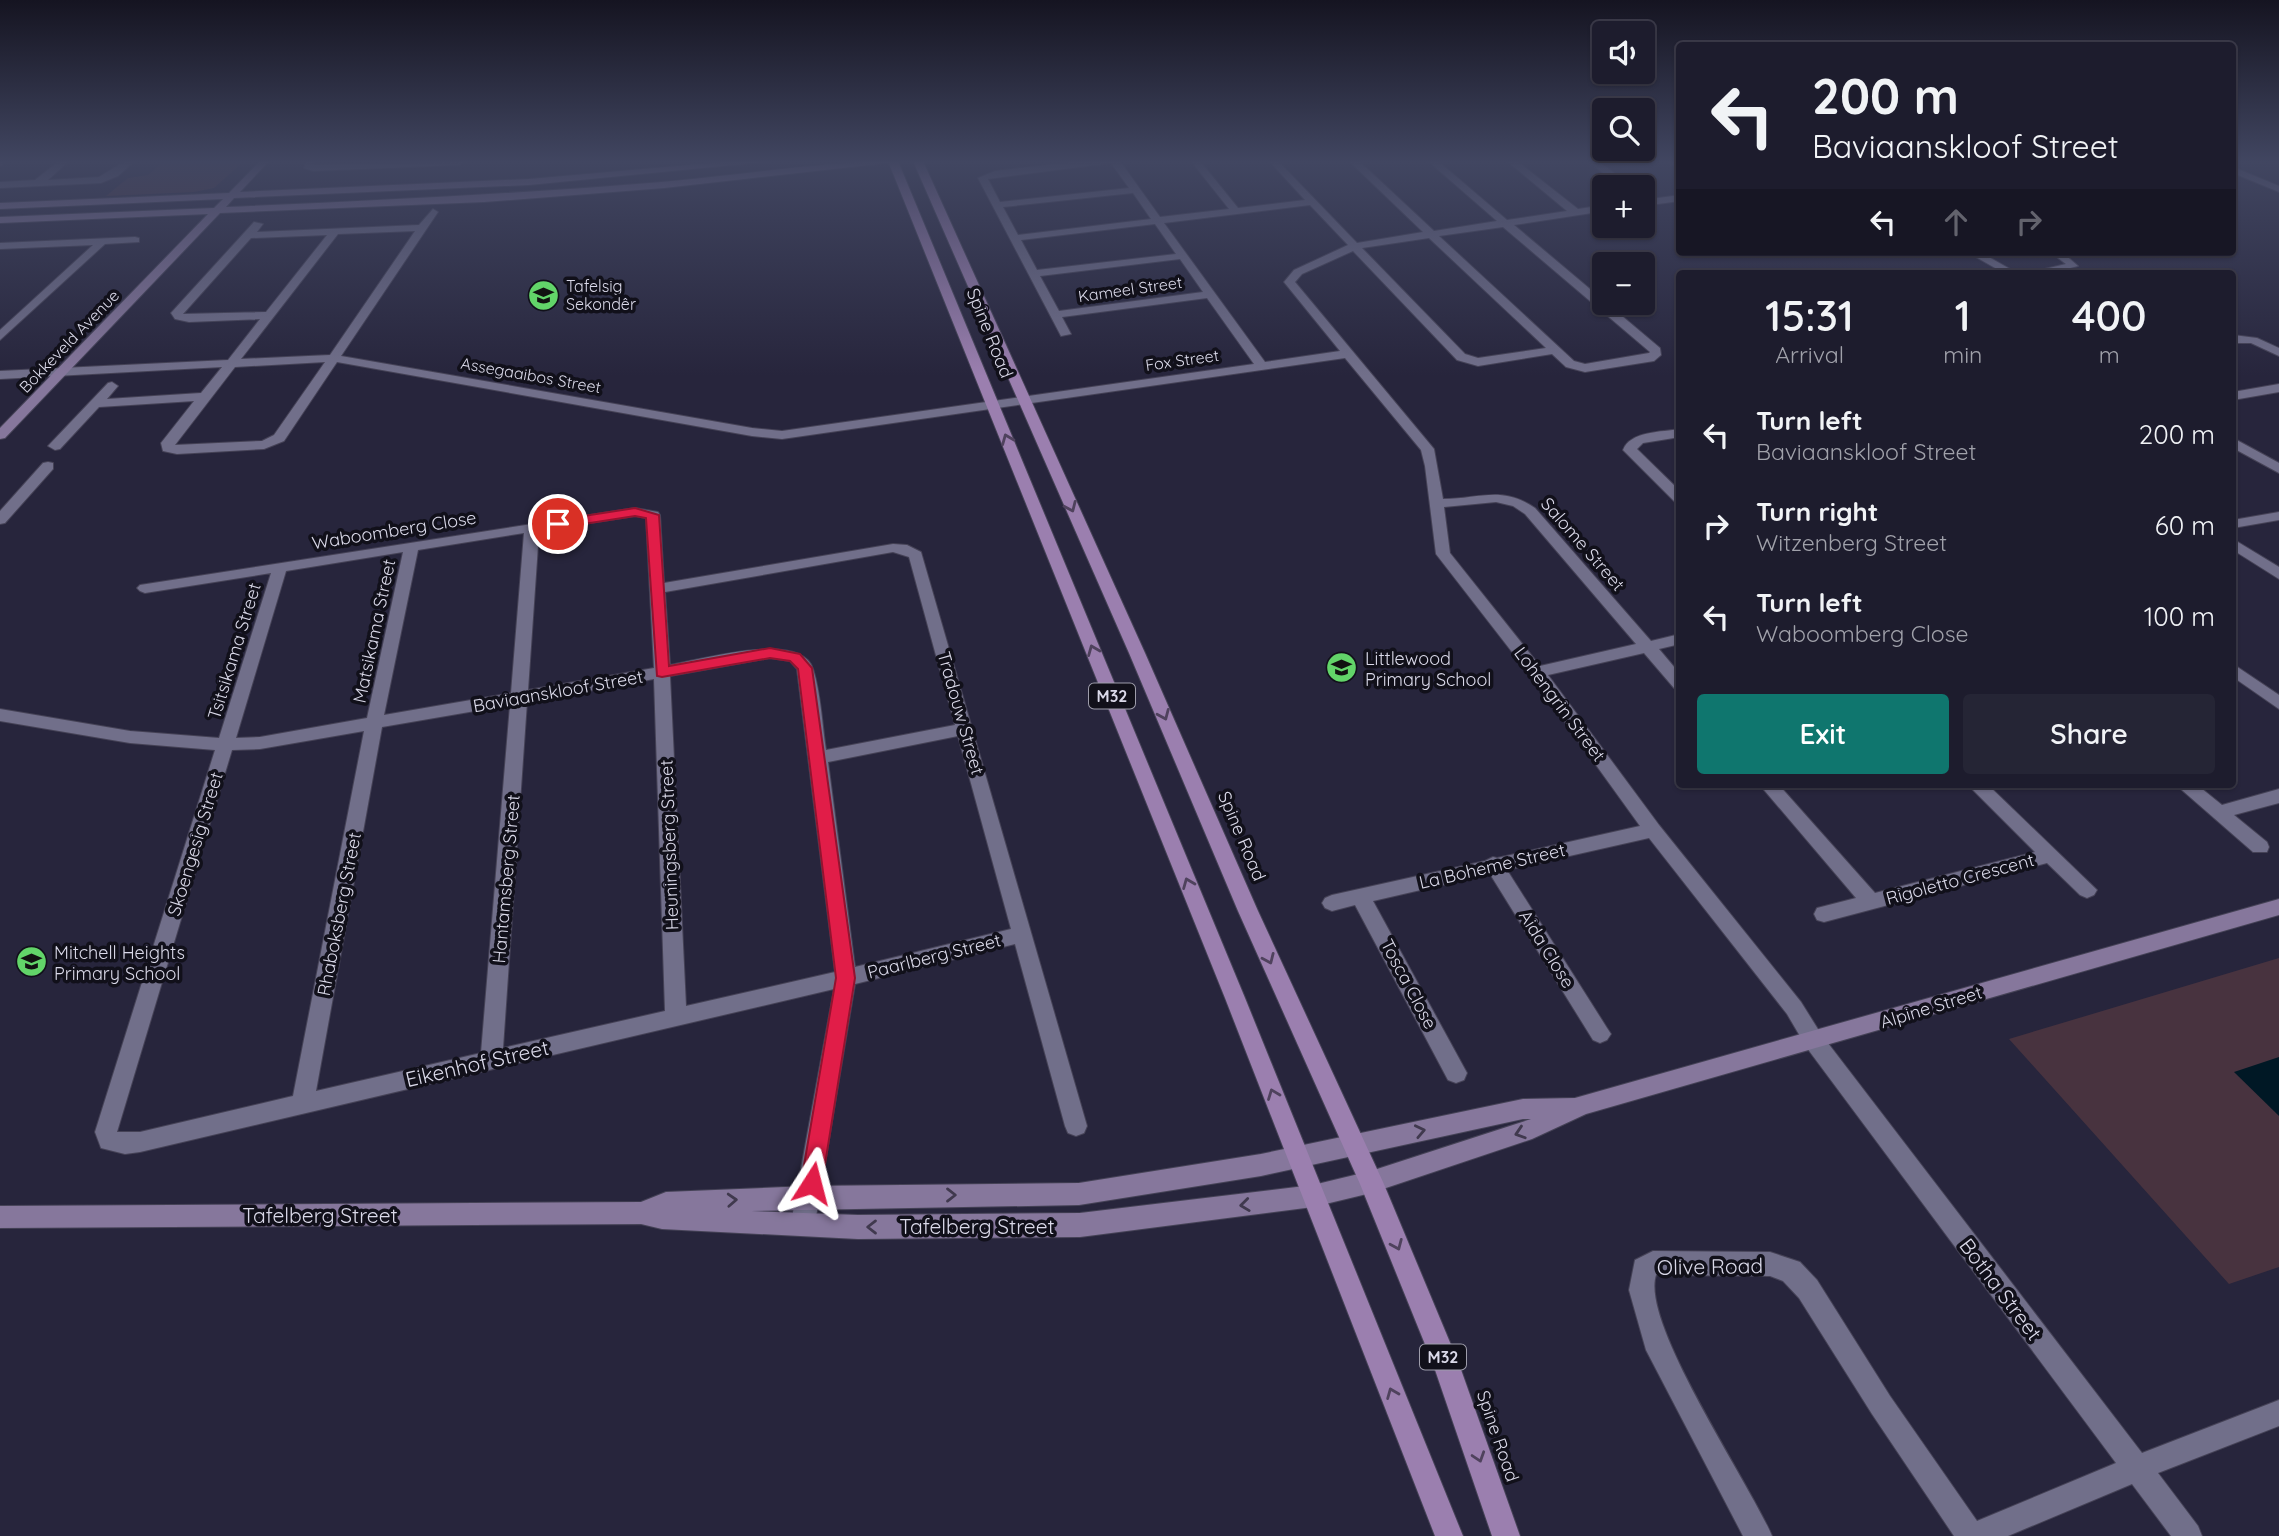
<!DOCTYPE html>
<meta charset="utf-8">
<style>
:root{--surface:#1d1c2d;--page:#252535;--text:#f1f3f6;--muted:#a0a1aa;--line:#3b3a49;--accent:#0f766e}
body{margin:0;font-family:Quicksand,sans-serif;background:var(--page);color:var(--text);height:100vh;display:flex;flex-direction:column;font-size:26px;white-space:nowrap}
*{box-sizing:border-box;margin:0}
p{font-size:23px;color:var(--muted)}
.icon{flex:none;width:38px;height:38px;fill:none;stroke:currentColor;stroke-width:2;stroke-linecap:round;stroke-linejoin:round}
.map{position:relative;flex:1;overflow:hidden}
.side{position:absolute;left:1676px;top:270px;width:560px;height:518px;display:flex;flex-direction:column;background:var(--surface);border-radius:7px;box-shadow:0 2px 5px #0004,0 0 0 2px var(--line)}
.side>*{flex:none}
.top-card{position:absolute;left:1676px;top:42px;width:560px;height:214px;border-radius:7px;box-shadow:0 2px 5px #0004,0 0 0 2px var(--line);background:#1d1c2d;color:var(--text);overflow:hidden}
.buttons{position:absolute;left:1592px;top:21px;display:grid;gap:14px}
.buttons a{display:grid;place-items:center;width:63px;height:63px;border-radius:7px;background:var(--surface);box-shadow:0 2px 5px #0004,0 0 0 2px var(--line);font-size:35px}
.pin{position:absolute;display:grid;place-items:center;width:60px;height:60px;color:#fff;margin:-30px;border:4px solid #fff;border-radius:50%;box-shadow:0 2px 7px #0007}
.me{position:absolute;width:77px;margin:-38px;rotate:9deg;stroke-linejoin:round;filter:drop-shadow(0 0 5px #0008)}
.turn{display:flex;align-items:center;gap:24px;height:147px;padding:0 21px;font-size:32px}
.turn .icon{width:91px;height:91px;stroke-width:2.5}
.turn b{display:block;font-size:49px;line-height:60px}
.lanes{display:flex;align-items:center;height:66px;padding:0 21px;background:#0003;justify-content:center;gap:35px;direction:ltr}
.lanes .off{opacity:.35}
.eta{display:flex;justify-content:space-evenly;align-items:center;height:119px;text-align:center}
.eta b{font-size:42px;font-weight:600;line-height:49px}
.cta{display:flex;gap:14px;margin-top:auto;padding:14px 21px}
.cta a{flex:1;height:80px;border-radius:7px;background:var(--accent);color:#fff;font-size:28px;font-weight:600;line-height:80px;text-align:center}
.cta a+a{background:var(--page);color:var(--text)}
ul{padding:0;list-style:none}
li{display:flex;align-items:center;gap:21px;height:91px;padding:0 21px}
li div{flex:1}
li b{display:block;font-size:26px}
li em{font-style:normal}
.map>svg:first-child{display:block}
.green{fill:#48333f}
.water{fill:#001825}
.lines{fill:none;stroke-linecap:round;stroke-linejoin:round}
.street-casing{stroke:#454256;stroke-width:2}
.secondary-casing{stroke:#454256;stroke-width:2}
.primary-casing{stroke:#454256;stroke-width:2}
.street{fill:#716f8a;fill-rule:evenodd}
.secondary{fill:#86779c;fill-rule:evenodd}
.primary{fill:#9b7faf;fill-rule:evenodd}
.oneway{stroke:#4f425d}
.oneway2{stroke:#40394e}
.route{fill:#e11d48;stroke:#92132f;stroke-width:2}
.labels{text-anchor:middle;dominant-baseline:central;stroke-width:7;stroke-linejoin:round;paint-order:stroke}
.far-poi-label{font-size:16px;fill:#dad9e9;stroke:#11101a;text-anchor:start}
.far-street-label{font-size:16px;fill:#dad9e9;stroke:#11101a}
.shield{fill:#11101a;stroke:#9e9dab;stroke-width:2}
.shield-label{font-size:16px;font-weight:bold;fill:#dad9e9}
.street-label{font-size:18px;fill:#dad9e9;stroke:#11101a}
.poi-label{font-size:18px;fill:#dad9e9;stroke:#11101a;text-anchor:start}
.near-street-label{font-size:21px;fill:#dad9e9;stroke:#11101a}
</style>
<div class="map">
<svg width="2279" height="1536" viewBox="0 0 2279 1536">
<rect width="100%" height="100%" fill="#27253c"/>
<path class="green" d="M164,161H244L214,188L194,192L106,196L128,178L148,175Z
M2279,958V1267L2229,1284L2009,1039Z"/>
<path class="water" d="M2279,1057V1116L2234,1072Z"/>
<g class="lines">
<defs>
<path id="street" d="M0,161H6L0,166Z
M59,161H69L48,180L99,177L125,161H135L118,176L101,183L0,188V182L35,180Z
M306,161H315L314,165L464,162L459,165L313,171L304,168Z
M1081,161H1120L1160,217L1229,209L1191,161H1200L1238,208L1305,200L1269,161H1278L1357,243L1423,232L1349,161H1359L1434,231L1497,221L1428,161H1438L1507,220L1567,211L1507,161H1517L1578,209L1605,205V211L1514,225L1660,348L1661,355L1654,361L1585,372L1566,367L1552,354L1478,366L1457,360L1353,251L1302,274L1295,282L1434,449L1443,499C1480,499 1501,485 1535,508L1651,641L1680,634V644L1659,649L1680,674V690L1674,688L1644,653L1548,675L1659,825L1801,1002L1821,1034L2142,1453L2279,1400V1426L2158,1473L2198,1526L2202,1536H2171L2132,1484L2008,1536H1954L1872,1414L1799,1298L1783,1281L1770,1276L1656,1275C1640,1323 1750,1483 1772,1536H1743L1646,1350L1629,1290L1635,1260L1653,1251L1770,1252L1800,1262L1817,1280L1890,1396L1977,1521L2116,1463L1807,1048L1787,1014L1649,838L1507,870L1607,1028L1611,1034L1607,1040L1600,1043L1593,1040L1490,874L1373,901L1467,1073L1464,1080L1456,1083L1448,1080L1355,905L1332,911L1325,908L1322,903L1325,898L1332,895L1485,861L1493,857L1497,858L1640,826L1547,697L1436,554L1425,466L1421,450L1345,358L782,439L752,436L337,362L284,441L264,449L177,454L163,451L161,443L194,401L99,407L60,449L55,450L48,446L108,383L112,382L118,386L107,399L201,393L222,367L0,379V371L228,360L260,319L189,322L175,319L171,313L254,222L263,224L257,232L419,225L433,209L438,212L341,356L752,428L782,431L1254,364L1207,298L1062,317L1071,334L1061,336L978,178L995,171ZM1111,163L1129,188L1000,202L988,179ZM1133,193L1151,219L1018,235L1003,207ZM1310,205L1348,245L1294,270L1284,282L1340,351L1265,362L1164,223ZM1155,224L1176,254L1037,270L1021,240ZM1503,227L1650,352L1649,353L1585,364L1574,361L1439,236ZM415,231L330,355L241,359L338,234ZM327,235L266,312L183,314L251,238ZM1429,238L1546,348L1478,358L1465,354L1362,248ZM1180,259L1203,292L1059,311L1040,276ZM325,362L274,435L262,441L175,445L235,367ZM1496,502L1513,506L1525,514L1636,644L1540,666L1450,553L1444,507Z
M1587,161H1598L1633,187H1622Z
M1667,161H1678L1680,170Z
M2233,167L2279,186V192L2233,173Z
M1680,195V201L1643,206V200Z
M135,237L139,238V242L105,244L0,340V330L93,245L0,249V243Z
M1967,252H1980L2017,273H2004Z
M2050,252H2062L2078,266L2051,273H2028L2066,264Z
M2233,335L2257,338L2279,348V356L2251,343H2233Z
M2279,384V392L2233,400V392Z
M1680,429V437L1643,443L1637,449L1680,491V503L1675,502L1623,450C1630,431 1662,432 1680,429Z
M2233,438L2279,463V473L2233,448Z
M48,462L53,463V469L5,523L0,524V511L43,463Z
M635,508L658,512L660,515L664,583L893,544L907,545L921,552L1087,1126L1084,1133L1076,1136L1068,1133L1065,1126L1015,944L855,984L815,1223L811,1231L803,1234L795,1231L791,1223L834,989L140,1152L125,1154L101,1148L95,1132L215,750L130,743L0,721V709L130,731L219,738L271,573L145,593L140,591L137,588L140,585ZM635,516L646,518L654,668L528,690L539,531ZM524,533L511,693L384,715L418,550ZM403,552L367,718L260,737L236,738L286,571ZM893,552L909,557L955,725L826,750C822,724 821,694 813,669C801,630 700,660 670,665L665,592ZM770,658L790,661L797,669L835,972L686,1006L670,676ZM654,679L665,1011L503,1048L527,702ZM510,705L481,1053L316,1091L382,727ZM364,731L293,1096L140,1132H117L232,750L260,749ZM958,736L1011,929L855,967L828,762Z
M2279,512V520L2233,528V520Z
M2233,539L2279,567V579L2233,550Z
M2233,664L2279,695V709L2233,677Z
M1759,784H1778L1875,893L2035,852L1967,784H1987L2097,890L2094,895L2087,898L2080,895L2047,863L1824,922L1817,920L1814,914L1817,908L1856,898Z
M2175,784H2196L2222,805L2279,789V803L2234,815L2267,842L2269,847L2267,852H2253Z"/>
<path id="secondary" d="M260,161H269L240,192L529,179L734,161H773L529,185L234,198L226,207C371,201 516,194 662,182C743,175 824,161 905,161L664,188L484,202L220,213L5,438L0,439V428L208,214L0,223V217L214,208L223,199L0,209V203L229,193Z
M2279,899V915L1586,1114L1532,1139L1371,1193L1313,1207L1080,1237L858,1239L662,1229L641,1224L0,1228V1206L641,1202L666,1192L809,1186L1079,1183L1261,1154L1523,1099L1575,1098ZM1523,1119H1531L1371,1171L1313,1185L1080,1213L858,1215L751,1211L1079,1205L1261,1176Z"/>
<path id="primary" d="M888,161H898L1245,998L1463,1536H1435L1225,998Z
M913,161H923L1145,653L1258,911L1383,1182L1459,1364L1520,1536H1492L1433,1364L1360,1184L1238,911L1129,653Z"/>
</defs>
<use href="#street" class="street-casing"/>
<use href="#secondary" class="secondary-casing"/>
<use href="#primary" class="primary-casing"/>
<use href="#street" class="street"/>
<use href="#secondary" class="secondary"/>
<use href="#primary" class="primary"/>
</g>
<defs><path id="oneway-chevron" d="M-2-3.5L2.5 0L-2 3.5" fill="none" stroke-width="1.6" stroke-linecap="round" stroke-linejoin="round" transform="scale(1.75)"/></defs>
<g class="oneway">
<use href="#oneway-chevron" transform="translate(1007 439) rotate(-112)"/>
<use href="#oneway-chevron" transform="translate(1071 507) rotate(66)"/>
<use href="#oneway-chevron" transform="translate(1093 650) rotate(-112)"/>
<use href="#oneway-chevron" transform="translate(1164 715) rotate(67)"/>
<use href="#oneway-chevron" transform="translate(1188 883) rotate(-112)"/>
<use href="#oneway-chevron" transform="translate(1269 959) rotate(66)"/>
<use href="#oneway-chevron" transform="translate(1273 1094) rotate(-111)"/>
<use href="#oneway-chevron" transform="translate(1397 1245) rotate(67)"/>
<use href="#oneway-chevron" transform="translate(1392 1393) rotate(-112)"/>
<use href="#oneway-chevron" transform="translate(1479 1457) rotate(72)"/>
</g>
<g class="oneway2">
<use href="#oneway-chevron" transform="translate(1420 1131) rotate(-12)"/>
<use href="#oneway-chevron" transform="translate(1520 1133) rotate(162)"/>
<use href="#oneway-chevron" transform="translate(951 1195)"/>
<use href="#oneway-chevron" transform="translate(732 1200) rotate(-3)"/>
<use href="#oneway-chevron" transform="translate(1245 1205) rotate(173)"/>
<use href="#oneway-chevron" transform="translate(872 1227) rotate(180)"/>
</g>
<linearGradient id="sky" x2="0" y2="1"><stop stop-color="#151421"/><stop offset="0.43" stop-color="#414661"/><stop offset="1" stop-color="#414661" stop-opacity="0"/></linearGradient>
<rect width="2279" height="376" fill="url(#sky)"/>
<path class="route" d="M635,508L659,515L669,666L770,648L800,654L812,668L855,978L822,1183L819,1190L812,1193L804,1190L801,1183L836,978L798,669L790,661L770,658L662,677L657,676L646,518L635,516L558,528L552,524L558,520Z"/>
<defs>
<symbol id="school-disc" viewBox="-11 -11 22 22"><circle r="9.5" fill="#62d469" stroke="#11101a"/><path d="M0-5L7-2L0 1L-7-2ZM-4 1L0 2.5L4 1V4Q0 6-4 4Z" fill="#111"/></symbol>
</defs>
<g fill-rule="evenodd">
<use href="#school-disc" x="526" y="278" width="35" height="35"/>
<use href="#school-disc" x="1324" y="650" width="35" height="35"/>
<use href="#school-disc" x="14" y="944" width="35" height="35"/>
</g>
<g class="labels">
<g class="far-poi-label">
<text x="566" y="286">Tafelsig<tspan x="566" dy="18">Sekondêr</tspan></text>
</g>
<g class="far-street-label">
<text transform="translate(1130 289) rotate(-8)">Kameel Street</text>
<text transform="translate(69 341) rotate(-46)">Bokkeveld Avenue</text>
<text transform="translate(1182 360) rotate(-8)">Fox Street</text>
<text transform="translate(531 375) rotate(10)">Assegaaibos Street</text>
</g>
<g class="shield">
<rect x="1089" y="683.5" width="46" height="25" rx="5"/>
<rect x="1420" y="1344.5" width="46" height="25" rx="5"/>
</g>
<g class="shield-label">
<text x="1112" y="696">M32</text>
<text x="1443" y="1357">M32</text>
</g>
<g class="street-label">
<text transform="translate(990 333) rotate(68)">Spine Road</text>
<text transform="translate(394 530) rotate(-9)">Waboomberg Close</text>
<text transform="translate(1583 544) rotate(49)">Salome Street</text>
<text transform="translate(374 631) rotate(-78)">Matsikama Street</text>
<text transform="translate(234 651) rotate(-73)">Tsitsikama Street</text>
<text transform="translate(558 691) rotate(-10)">Baviaanskloof Street</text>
<text transform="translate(1560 704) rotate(53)">Lohengrin Street</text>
<text transform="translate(961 713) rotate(74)">Tradouw Street</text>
<text transform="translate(1242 836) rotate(67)">Spine Road</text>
<text transform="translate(195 844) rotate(-73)">Skoengesig Street</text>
<text transform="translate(669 845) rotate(-92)">Heuningsberg Street</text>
<text transform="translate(1492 866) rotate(-13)">La Boheme Street</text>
<text transform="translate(506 879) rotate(-85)">Hantamsberg Street</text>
<text transform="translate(1960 879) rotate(-15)">Rigoletto Crescent</text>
<text transform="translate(339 914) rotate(-79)">Rhaboksberg Street</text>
<text transform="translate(1547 949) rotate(58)">Aida Close</text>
<text transform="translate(934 956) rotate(-14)">Paarlberg Street</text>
<text transform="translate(1409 984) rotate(62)">Tosca Close</text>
<text transform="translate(1931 1007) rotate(-17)">Alpine Street</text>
<text transform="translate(1498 1436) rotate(71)">Spine Road</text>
</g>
<g class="poi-label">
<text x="1365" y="658">Littlewood<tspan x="1365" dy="21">Primary School</tspan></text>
<text x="54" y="952">Mitchell Heights<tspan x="54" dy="21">Primary School</tspan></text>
</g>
<g class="near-street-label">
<text transform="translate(477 1063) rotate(-13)">Eikenhof Street</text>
<text x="320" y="1215">Tafelberg Street</text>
<text x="977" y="1226">Tafelberg Street</text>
<text transform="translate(1710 1266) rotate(-1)">Olive Road</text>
<text transform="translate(2001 1289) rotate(53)">Botha Street</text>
</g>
</g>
</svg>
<div class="buttons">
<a><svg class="icon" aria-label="sound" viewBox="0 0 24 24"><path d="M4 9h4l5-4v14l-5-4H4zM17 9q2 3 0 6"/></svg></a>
<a><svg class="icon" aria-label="search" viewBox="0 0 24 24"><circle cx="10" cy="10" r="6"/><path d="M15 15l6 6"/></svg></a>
<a>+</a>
<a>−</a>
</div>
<div class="pin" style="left:558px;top:524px;background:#d93025"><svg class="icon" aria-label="arrive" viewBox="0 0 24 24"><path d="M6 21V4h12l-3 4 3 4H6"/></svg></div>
<svg class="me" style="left:812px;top:1183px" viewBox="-20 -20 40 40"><path d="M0-17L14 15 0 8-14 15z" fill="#e11d48" stroke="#fff" stroke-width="4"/></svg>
<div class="top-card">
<div class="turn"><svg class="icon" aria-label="left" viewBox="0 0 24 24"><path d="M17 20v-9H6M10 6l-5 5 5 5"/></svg><div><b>200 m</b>Baviaanskloof Street</div></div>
<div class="lanes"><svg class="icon" aria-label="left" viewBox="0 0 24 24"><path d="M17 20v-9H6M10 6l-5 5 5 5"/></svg><svg class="icon off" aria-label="ahead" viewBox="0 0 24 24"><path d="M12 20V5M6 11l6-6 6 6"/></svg><svg class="icon off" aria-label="right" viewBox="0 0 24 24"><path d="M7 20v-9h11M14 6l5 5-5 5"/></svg></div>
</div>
<section class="side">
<div class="eta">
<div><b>15:31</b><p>Arrival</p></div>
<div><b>1</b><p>min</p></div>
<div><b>400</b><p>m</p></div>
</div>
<ul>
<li><svg class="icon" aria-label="left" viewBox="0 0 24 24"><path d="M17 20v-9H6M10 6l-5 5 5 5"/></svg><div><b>Turn left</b><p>Baviaanskloof Street</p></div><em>200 m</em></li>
<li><svg class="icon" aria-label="right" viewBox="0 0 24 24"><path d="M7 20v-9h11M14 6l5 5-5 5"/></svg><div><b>Turn right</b><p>Witzenberg Street</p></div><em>60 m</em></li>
<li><svg class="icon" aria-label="left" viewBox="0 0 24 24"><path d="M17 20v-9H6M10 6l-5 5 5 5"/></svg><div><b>Turn left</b><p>Waboomberg Close</p></div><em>100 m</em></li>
</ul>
<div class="cta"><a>Exit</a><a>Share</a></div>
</section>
</div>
